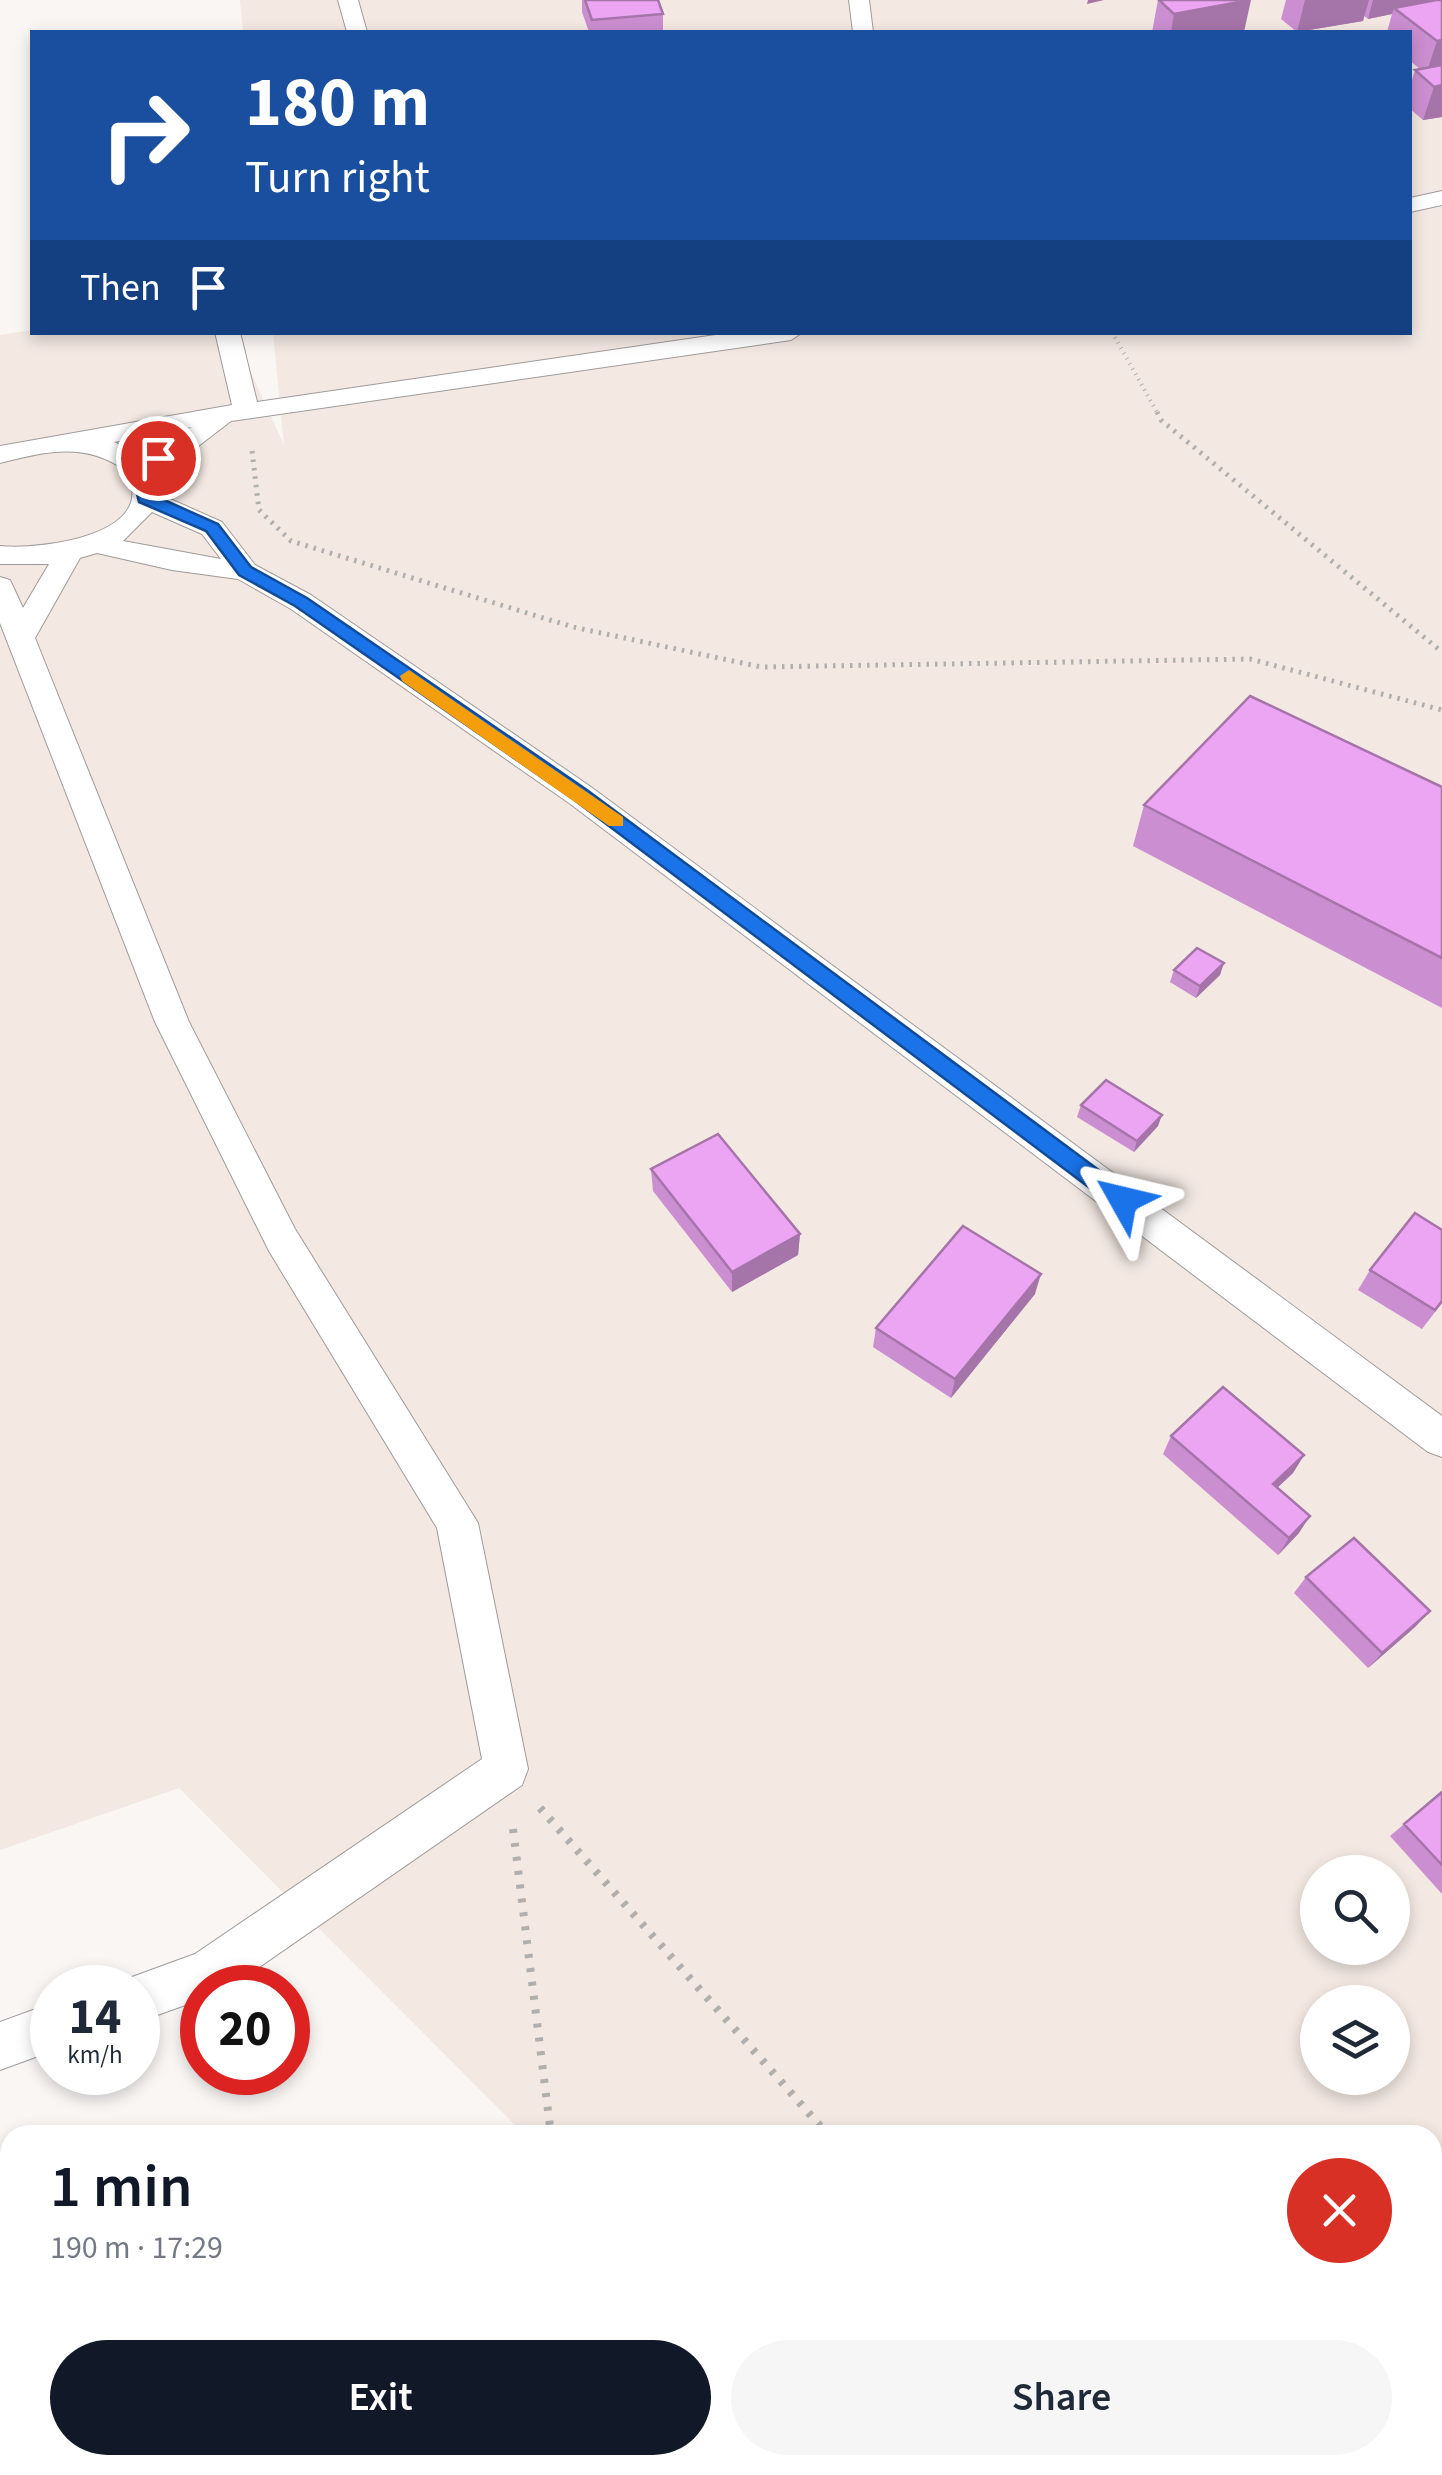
<!DOCTYPE html>
<meta charset="utf-8">
<style>
:root{--surface:#fff;--page:#f6f6f7;--text:#1f2937;--muted:#747a83;--accent:#111827}
body{margin:0;font-family:"Source Sans 3",sans-serif;background:var(--page);color:var(--text);height:100vh;display:flex;flex-direction:column;font-size:38px;white-space:nowrap}
*{box-sizing:border-box;margin:0}
p{font-size:32px;color:var(--muted)}
.icon{flex:none;width:55px;height:55px;fill:none;stroke:currentColor;stroke-width:2;stroke-linecap:round;stroke-linejoin:round}
.map{position:relative;flex:1;overflow:hidden}
.side{position:absolute;left:0px;top:2125px;width:1442px;height:350px;display:flex;flex-direction:column;background:var(--surface);border-radius:30px 30px 0 0;box-shadow:0 5px 15px #0003}
.side>*{flex:none}
.hud{position:absolute;left:30px;top:30px;width:1382px;height:305px;border-radius:0px;box-shadow:0 5px 15px #0003;background:#1a4fa0;color:#fff;overflow:hidden}
.tools{position:absolute;left:1300px;top:1855px;display:grid;gap:20px}
.tools a{display:grid;place-items:center;width:110px;height:110px;border-radius:50%;background:var(--surface);box-shadow:0 5px 15px #0003;font-size:50px}
.speed{position:absolute;left:30px;top:1965px;display:flex;gap:20px;font-size:50px;font-weight:700;text-align:center}
.speed>*{display:grid;place-content:center;width:130px;height:130px;border-radius:50%;background:var(--surface);box-shadow:0 5px 15px #0003;line-height:1}
.speed small{font-size:25px;font-weight:400}
.speed .limit{border:15px solid #d22;background:#fff;color:#111}
.pin{position:absolute;display:grid;place-items:center;width:85px;height:85px;color:#fff;margin:-42px;border:5px solid #fff;border-radius:50%;box-shadow:0 2px 10px #0007}
.me{position:absolute;width:110px;margin:-55px;rotate:307deg;stroke-linejoin:round;filter:drop-shadow(0 0 8px #0008)}
.turn{display:flex;align-items:center;gap:35px;height:210px;padding:0 50px;font-size:45px}
.turn .icon{width:130px;height:130px;stroke-width:2.5}
.turn b{display:block;font-size:70px;line-height:85px}
.then{display:flex;align-items:center;height:95px;padding:0 50px;background:#0003;gap:20px;font-size:38px}
.round{display:grid;place-items:center;flex:none;width:105px;height:105px;border-radius:52px;background:var(--page)}
.summary{display:flex;align-items:center;justify-content:space-between;height:170px;padding:0 50px}
h1{font-size:60px;font-weight:600;line-height:75px;color:var(--accent)}
.primary-button{display:flex;gap:20px;margin-top:auto;padding:20px 50px}
.primary-button a{flex:1;height:115px;border-radius:60px;background:var(--accent);color:#fff;font-size:40px;font-weight:600;line-height:115px;text-align:center}
.primary-button a+a{background:var(--page);color:var(--text)}
.map>svg:first-child{display:block}
.built{fill:#f3e8e2;fill-rule:evenodd}
.lines{fill:none;stroke-linecap:round;stroke-linejoin:round}
.lane-casing{stroke:#9f9b9a;stroke-width:2}
.path-far2{stroke:#b1afad;stroke-width:4;stroke-dasharray:1 5;stroke-linecap:butt}
.path-far1{stroke:#b1afad;stroke-width:5;stroke-dasharray:2.5 6;stroke-linecap:butt}
.path{stroke:#b1afad;stroke-width:8;stroke-dasharray:4 10;stroke-linecap:butt}
.lane{fill:#fff;fill-rule:evenodd}
.wall{fill:#cb8ed0}
.shaded-wall{fill:#a574a9}
.building{fill:#eca5f2;stroke:#a574a9;stroke-width:2.5}
.route{fill:#1a73e8;stroke:#114b97;stroke-width:2.5}
.slow{fill:#f59e0b}
</style>
<div class="map">
<svg width="1442" height="2475" viewBox="0 0 1442 2475">
<rect width="100%" height="100%" fill="#f9f6f4"/>
<path class="built" d="M240,0H1442V2475H864L854,2465H1432V2135H525L179,1788L0,1850V335L32,330L233,333L284,445L273,333L1410,332V32H243ZM1318,1872H1392V1948H1318ZM1318,2002H1392V2078H1318Z"/>
<g class="lines">
<defs>
<path id="lane" d="M338,0H358L367,32H347Z
M849,0H869L873,32H853Z
M1442,191V205L1410,212V198Z
M215,332H240L257,402L736,332H803L791,340L231,421L188,454L153,469L159,494L222,522L255,565L311,595L591,787L1442,1416V1457L1428,1452L569,803L291,609L238,579L172,570L97,553L80,558L35,638L189,1022L295,1229L478,1523L528,1769L522,1785L229,1988H202V1999L138,2022V1988H118L121,1981L195,1954L482,1759L437,1528L269,1251L155,1022L0,623V577L10,580L23,608L49,564H0V546C38,550 162,536 126,471C85,441 45,452 0,463V446L232,405ZM192,427L140,455L114,442ZM152,512L202,534L221,559L123,541Z
M52,2003V2051L0,2070V2022Z"/>
</defs>
<use href="#lane" class="lane-casing"/>
<path class="path-far2" d="M1112,332L1158,414"/>
<path class="path-far1" d="M1157,412L1161,420L1442,652
M252,451L259,510L291,541L573,627L761,667L1250,659L1442,710"/>
<path class="path" d="M540,1808L828,2135
M513,1829L551,2135
M592,2465L594,2475
M1141,2465L1151,2475"/>
<use href="#lane" class="lane"/>
</g>
<path class="wall" d="M582,0H658L663,14V32H589L582,12Z
M1158,0L1244,32H1152Z
M1286,0H1429L1428,1L1436,0L1442,117L1423,120L1410,109V86L1415,70L1420,69L1410,61V32H1387L1392,14L1368,19L1364,16L1363,21L1297,32L1281,19Z
M1442,787V1008L1133,846L1144,805Z
M1174,970L1220,975L1196,998L1170,982Z
M1081,1105L1158,1126L1134,1152L1077,1117Z
M651,1169L800,1234L798,1255L732,1292L653,1191Z
M1370,1270L1442,1303L1422,1329L1358,1290Z
M1035,1294L951,1398L873,1347L876,1328Z
M1171,1436L1304,1455L1293,1473L1277,1488L1299,1533L1278,1555L1163,1454Z
M1306,1577L1430,1611L1415,1627L1368,1668L1294,1593Z
M1442,1792V1894L1390,1836Z"/>
<path class="shaded-wall" d="M1088,0H1104L1087,4Z
M1251,0L1244,32H1171L1174,14Z
M1305,0H1369L1363,21L1297,32Z
M1373,0H1429L1426,8H1394L1392,14L1368,19Z
M1442,40V71L1426,74L1437,41Z
M1442,85V117L1423,120L1434,87Z
M1224,963L1220,975L1196,998L1200,986Z
M1162,1115L1158,1126L1134,1152L1137,1141Z
M800,1234L798,1255L732,1292V1272Z
M1041,1274L1035,1294L951,1398L955,1379Z
M1304,1455L1293,1473L1262,1502L1273,1484Z
M1310,1516L1299,1533L1278,1555L1289,1538Z
M1430,1611L1415,1627L1368,1668L1382,1653Z"/>
<path class="building" d="M585,0H658L663,14L592,20Z
M1159,0H1250L1174,14Z
M1436,0H1442V40L1437,41L1394,8Z
M1442,65V85L1434,87L1415,70Z
M1250,696L1442,787V958L1144,805Z
M1197,948L1224,963L1200,986L1174,970Z
M1106,1080L1162,1115L1137,1141L1081,1105Z
M718,1134L800,1234L732,1272L651,1169Z
M1415,1213L1442,1230V1301L1435,1310L1370,1270Z
M963,1226L1041,1274L955,1379L876,1328Z
M1223,1387L1304,1455L1273,1484L1310,1516L1289,1538L1171,1436Z
M1354,1538L1430,1611L1382,1653L1306,1577Z
M1442,1792V1865L1404,1824Z"/>
<path class="route" d="M153,454L166,458L147,468L153,481V495L218,524L251,567L307,598L587,790L1131,1194L1134,1200L1131,1207H1115L573,799L295,606L239,575L206,531L139,502L130,466Z"/>
<path class="slow" d="M409,670L623,817V826H609L402,681L400,676Z"/>
</svg>
<div class="tools">
<a><svg class="icon" aria-label="search" viewBox="0 0 24 24"><circle cx="10" cy="10" r="6"/><path d="M15 15l6 6"/></svg></a>
<a><svg class="icon" aria-label="layers" viewBox="0 0 24 24"><path d="M12 4l9 5-9 5-9-5zM3 14l9 5 9-5"/></svg></a>
</div>
<div class="speed"><div>14<small>km/h</small></div><div class="limit">20</div></div>
<div class="pin" style="left:158px;top:458px;background:#d93025"><svg class="icon" aria-label="arrive" viewBox="0 0 24 24"><path d="M6 21V4h12l-3 4 3 4H6"/></svg></div>
<svg class="me" style="left:1123px;top:1200px" viewBox="-20 -20 40 40"><path d="M0-17L14 15 0 8-14 15z" fill="#1a73e8" stroke="#fff" stroke-width="4"/></svg>
<div class="hud">
<div class="turn"><svg class="icon" aria-label="right" viewBox="0 0 24 24"><path d="M7 20v-9h11M14 6l5 5-5 5"/></svg><div><b>180 m</b>Turn right</div></div>
<div class="then">Then<svg class="icon" aria-label="arrive" viewBox="0 0 24 24"><path d="M6 21V4h12l-3 4 3 4H6"/></svg></div>
</div>
<section class="side">
<div class="summary"><div><h1>1 min</h1><p>190 m · 17:29</p></div><a class="round" style="background:#d93025;color:#fff"><svg class="icon" aria-label="close" viewBox="0 0 24 24"><path d="M6 6l12 12M18 6L6 18"/></svg></a></div>
<div class="primary-button"><a>Exit</a><a>Share</a></div>
</section>
</div>
